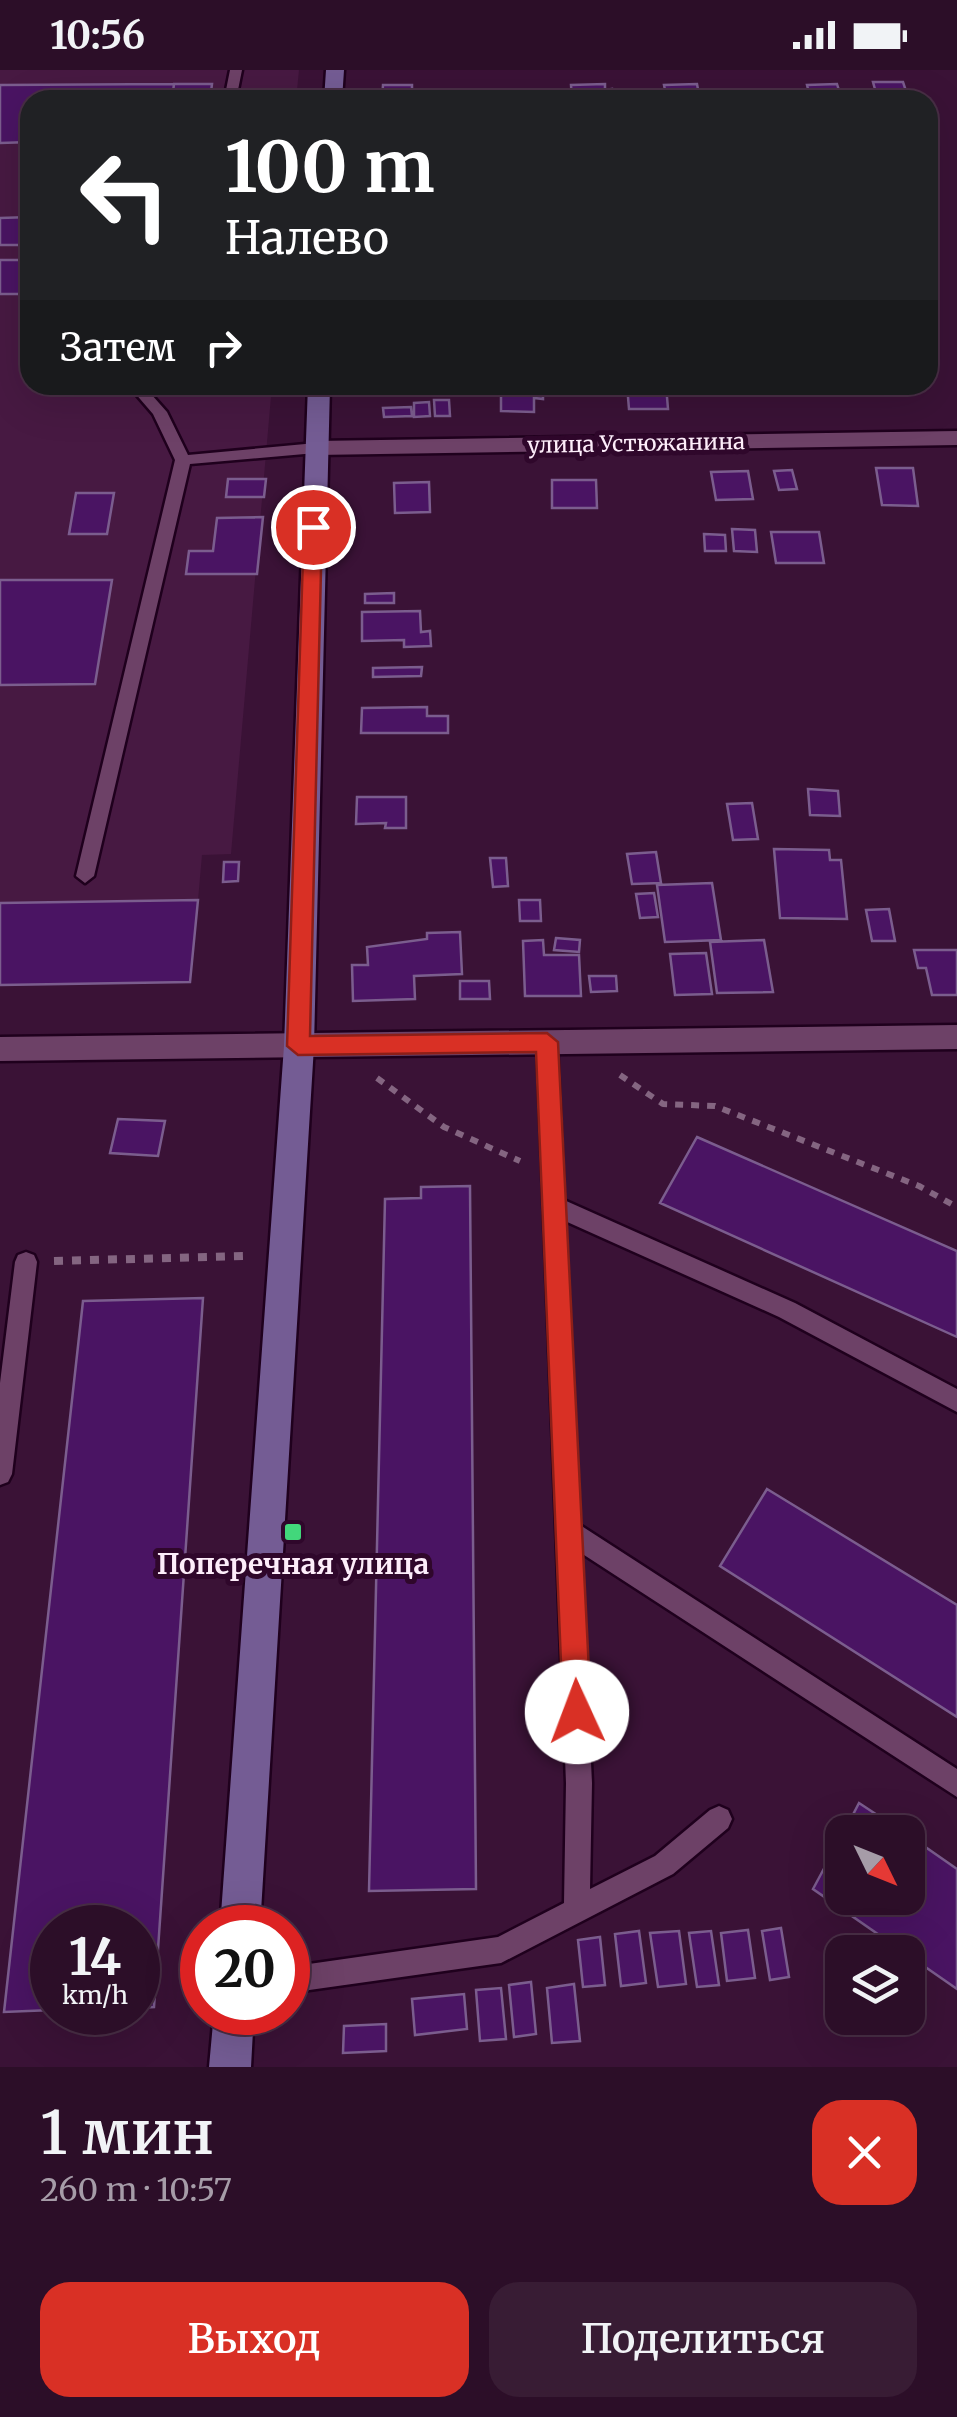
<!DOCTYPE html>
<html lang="ru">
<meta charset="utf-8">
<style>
:root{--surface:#2c0e28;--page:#381c34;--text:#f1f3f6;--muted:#a69ca8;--line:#482e45;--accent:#d93025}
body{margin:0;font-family:Merriweather,serif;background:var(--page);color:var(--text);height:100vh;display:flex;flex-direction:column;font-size:38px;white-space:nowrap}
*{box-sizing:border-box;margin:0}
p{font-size:32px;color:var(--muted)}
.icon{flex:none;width:55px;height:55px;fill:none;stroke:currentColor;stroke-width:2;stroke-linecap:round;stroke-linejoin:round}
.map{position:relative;height:1997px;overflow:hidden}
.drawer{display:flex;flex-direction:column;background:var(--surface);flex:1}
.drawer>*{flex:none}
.hud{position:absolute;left:20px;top:20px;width:918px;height:305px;border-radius:30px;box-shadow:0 10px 40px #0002,0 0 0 2px var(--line);background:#202124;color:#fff;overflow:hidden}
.needle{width:65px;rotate:133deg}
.controls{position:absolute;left:825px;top:1745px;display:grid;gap:20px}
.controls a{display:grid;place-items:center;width:100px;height:100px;border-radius:20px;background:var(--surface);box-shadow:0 10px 40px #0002,0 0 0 2px var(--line);font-size:50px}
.speed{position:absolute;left:30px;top:1835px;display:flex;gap:20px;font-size:50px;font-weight:700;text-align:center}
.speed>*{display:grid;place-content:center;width:130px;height:130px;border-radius:50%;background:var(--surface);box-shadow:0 10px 40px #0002,0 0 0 2px var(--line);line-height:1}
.speed small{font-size:25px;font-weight:400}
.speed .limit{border:15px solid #d22;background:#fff;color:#111}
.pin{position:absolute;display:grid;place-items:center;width:85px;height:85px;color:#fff;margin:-42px;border:5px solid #fff;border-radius:50%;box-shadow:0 2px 10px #0007}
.me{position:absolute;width:110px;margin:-55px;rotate:358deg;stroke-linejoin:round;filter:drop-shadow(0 0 8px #0008)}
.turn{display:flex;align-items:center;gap:35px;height:210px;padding:0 40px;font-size:45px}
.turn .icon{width:130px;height:130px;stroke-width:2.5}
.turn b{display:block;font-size:70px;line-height:85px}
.then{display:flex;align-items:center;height:95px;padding:0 40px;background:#0003;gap:20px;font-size:38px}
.round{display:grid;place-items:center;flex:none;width:105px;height:105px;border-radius:30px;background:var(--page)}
.summary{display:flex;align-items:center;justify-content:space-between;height:170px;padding:0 40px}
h1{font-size:60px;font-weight:600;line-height:75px}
.cta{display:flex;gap:20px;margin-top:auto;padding:20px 40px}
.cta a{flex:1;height:115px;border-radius:30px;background:var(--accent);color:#fff;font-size:40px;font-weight:600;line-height:115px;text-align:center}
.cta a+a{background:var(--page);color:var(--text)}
.status{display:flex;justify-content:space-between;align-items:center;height:70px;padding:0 50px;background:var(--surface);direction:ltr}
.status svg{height:28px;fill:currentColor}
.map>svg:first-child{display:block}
.built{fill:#471942}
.building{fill:#4a1463;stroke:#7b5d8e;stroke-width:2.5}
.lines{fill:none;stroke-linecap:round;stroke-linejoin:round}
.lane-casing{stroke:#1f001d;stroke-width:5}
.street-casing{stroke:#1f001d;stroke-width:5}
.secondary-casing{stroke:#1f001d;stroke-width:5}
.path-far1{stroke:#846581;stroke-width:6;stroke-dasharray:8 8;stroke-linecap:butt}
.path{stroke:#846581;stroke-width:8;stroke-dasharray:9 9;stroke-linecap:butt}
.lane{fill:#6d4167;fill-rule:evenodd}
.street{fill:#6d4167;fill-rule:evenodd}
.secondary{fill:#745c94;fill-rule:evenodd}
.route{fill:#d93025;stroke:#8d1f18;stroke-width:2.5}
.poi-dot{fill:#42d77b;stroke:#2f072b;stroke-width:4}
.labels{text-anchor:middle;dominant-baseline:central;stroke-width:10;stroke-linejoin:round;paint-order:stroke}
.far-street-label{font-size:22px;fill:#fdedfa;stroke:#2f072b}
.poi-label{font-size:28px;font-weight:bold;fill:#fdedfa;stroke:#2f072b}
</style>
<div class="status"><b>10:56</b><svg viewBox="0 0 49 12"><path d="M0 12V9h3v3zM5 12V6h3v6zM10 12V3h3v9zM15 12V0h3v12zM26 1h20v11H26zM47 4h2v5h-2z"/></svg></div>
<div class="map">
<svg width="957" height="1997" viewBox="0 0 957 1997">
<rect width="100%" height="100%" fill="#3a1236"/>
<path class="built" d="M0,0H299L296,30H30V315H272L231,784L202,785L198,830L0,833Z"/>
<path class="building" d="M873,12H903L909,30H878Z
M174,14L172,30H30V72L0,73V15Z
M174,14H212L210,30H172Z
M605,14V20L612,19L613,30H572L571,15Z
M697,14L700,30H667L664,15Z
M837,14L842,30H801L798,20L808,19L807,15Z
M383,15H412V25H421V30H382Z
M30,147V175H0V148Z
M0,190H30L28,224H0Z
M501,315H543V329L534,328V342L501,341Z
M627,315H666L668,339H629Z
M434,330H449L450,346H435Z
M429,332L430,346L414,347V333Z
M411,337L412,346L384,347L383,338Z
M876,398H913L918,436L882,435Z
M792,400L797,419L779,420L774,401Z
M748,401L753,429L716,430L711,402Z
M228,409H266L264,427H226Z
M552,410H596L597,438H552Z
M429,412L430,442L395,443L394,413Z
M76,423H114L107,464H69Z
M263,447L257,504H186L189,481H213L217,448Z
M732,459L755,460L757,482L734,481Z
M771,462H819L824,493H776Z
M704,464L725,465L726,481H705Z
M0,510H112L95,614L0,615Z
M394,523V533H365V524Z
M420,541L421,562L430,561L431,576L404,577V570L362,571V542Z
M422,597L421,606L373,607V598Z
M427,637V646H448V663H361L362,638Z
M808,719L838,721L840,746L810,745Z
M357,727H406V758H385L386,753L356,754Z
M752,733L758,769L733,770L727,734Z
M774,779L829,780L830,790H841L847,849L780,848Z
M656,782L661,813L632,814L627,784Z
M490,788H506L508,816L493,817Z
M224,792H239L238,811L223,812Z
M712,813L721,870L665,872L657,815Z
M654,823L658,847L640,848L636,824Z
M198,830L190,912L0,915V833Z
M519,830H540L541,851H520Z
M889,839L895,871H872L866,840Z
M460,862L462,904L414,906L415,929L353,931L352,895H368L367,877L427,869V863Z
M556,868L580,870L579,882L554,880Z
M543,870L544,885H579L581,926H525L523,871Z
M764,870L773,922L717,923L710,872Z
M914,880H957V925H932L926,898H918Z
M706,883L712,924L675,925L670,884Z
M589,906H616L617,921L591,922Z
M460,911H489L490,929H460Z
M118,1049L165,1051L158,1086L110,1083Z
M697,1067L957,1181V1267L660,1133Z
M470,1116L476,1819L369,1821L385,1129L421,1128V1117Z
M203,1228L154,1937L138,1938V1858H52V1940L4,1942L83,1231Z
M767,1419L957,1535V1647L720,1496Z
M859,1733L903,1762H844Z
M842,1765V1828H908V1765L957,1799V1919L813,1819Z
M781,1858L789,1907L770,1910L762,1861Z
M748,1860L755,1908L727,1911L721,1863Z
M639,1861L646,1913L621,1916L615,1864Z
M679,1861L686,1914L658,1917L650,1863Z
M711,1861L719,1915L697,1917L689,1863Z
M600,1867L605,1915L583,1917L578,1870Z
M531,1912L536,1964L514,1967L509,1915Z
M574,1914L580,1971L552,1973L547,1918Z
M501,1918L506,1969L480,1971L476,1920Z
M464,1924L467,1959L415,1965L412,1929Z
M386,1954V1981L343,1983L344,1956Z"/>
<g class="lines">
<defs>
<path id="lane" d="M230,0H242L236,30H224Z
M128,315H143L167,342L188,385L316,373L324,378L316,383L190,394L94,806L85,813L76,806L175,390L153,344Z
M547,965L554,967L557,973L564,1130L795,1233L957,1319V1342L779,1247L565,1151L580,1455L957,1699V1727L581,1483L592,1713L590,1819L655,1786L710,1740L719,1736L728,1740L732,1749L728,1758L673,1804L501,1893L288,1923V1897L498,1867L564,1833L566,1713L537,973L540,967Z
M26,1182L34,1185L37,1192L12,1404L8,1412L0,1415V1313L15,1192L18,1185Z"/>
<path id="street" d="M957,361V375L316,385L305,378L316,371Z
M957,955V979L0,991V967Z"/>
<path id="secondary" d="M326,0H344L342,30H324Z
M308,315H330L314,976L260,1858H220L284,976Z
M214,1942H254L251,1997H209Z"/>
</defs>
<use href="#lane" class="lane-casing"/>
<use href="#street" class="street-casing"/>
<use href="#secondary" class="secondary-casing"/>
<path class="path-far1" d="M620,1005L663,1034L715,1036L919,1116L957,1137
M377,1008L444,1057L520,1091"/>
<path class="path" d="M54,1191L247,1186"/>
<use href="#lane" class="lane"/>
<use href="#street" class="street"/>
<use href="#secondary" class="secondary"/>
</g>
<path class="route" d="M313,451L322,457L310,966L547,963L558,972L591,1642L587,1652L577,1656L567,1652L563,1642L536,982L298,985L287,976L304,457Z"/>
<rect class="poi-dot" x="283" y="1452" width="20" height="20" rx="5"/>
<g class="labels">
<g class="far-street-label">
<text transform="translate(636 373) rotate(-1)">улица Устюжанина</text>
</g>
<g class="poi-label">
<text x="293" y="1494">Поперечная улица</text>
</g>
</g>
</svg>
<div class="controls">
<a><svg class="needle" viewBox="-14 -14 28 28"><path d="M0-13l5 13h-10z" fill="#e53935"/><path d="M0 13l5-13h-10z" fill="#a69ca8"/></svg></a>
<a><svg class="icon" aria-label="layers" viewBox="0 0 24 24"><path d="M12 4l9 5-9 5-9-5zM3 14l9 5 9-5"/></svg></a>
</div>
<div class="speed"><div>14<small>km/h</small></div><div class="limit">20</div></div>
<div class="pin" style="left:313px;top:457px;background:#d93025"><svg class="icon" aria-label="arrive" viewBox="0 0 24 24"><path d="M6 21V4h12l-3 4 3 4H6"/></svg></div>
<svg class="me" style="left:577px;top:1642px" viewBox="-20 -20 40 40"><circle r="19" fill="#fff"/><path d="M0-13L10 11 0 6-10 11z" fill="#d93025"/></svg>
<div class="hud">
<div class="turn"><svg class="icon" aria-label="left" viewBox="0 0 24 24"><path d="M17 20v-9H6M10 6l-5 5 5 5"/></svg><div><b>100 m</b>Налево</div></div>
<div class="then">Затем<svg class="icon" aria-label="right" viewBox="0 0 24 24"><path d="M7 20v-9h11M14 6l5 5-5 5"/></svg></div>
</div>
</div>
<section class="drawer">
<div class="summary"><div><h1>1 мин</h1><p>260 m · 10:57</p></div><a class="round" style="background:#d93025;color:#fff"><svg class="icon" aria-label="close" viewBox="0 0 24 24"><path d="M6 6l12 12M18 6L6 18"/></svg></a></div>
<div class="cta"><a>Выход</a><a>Поделиться</a></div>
</section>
